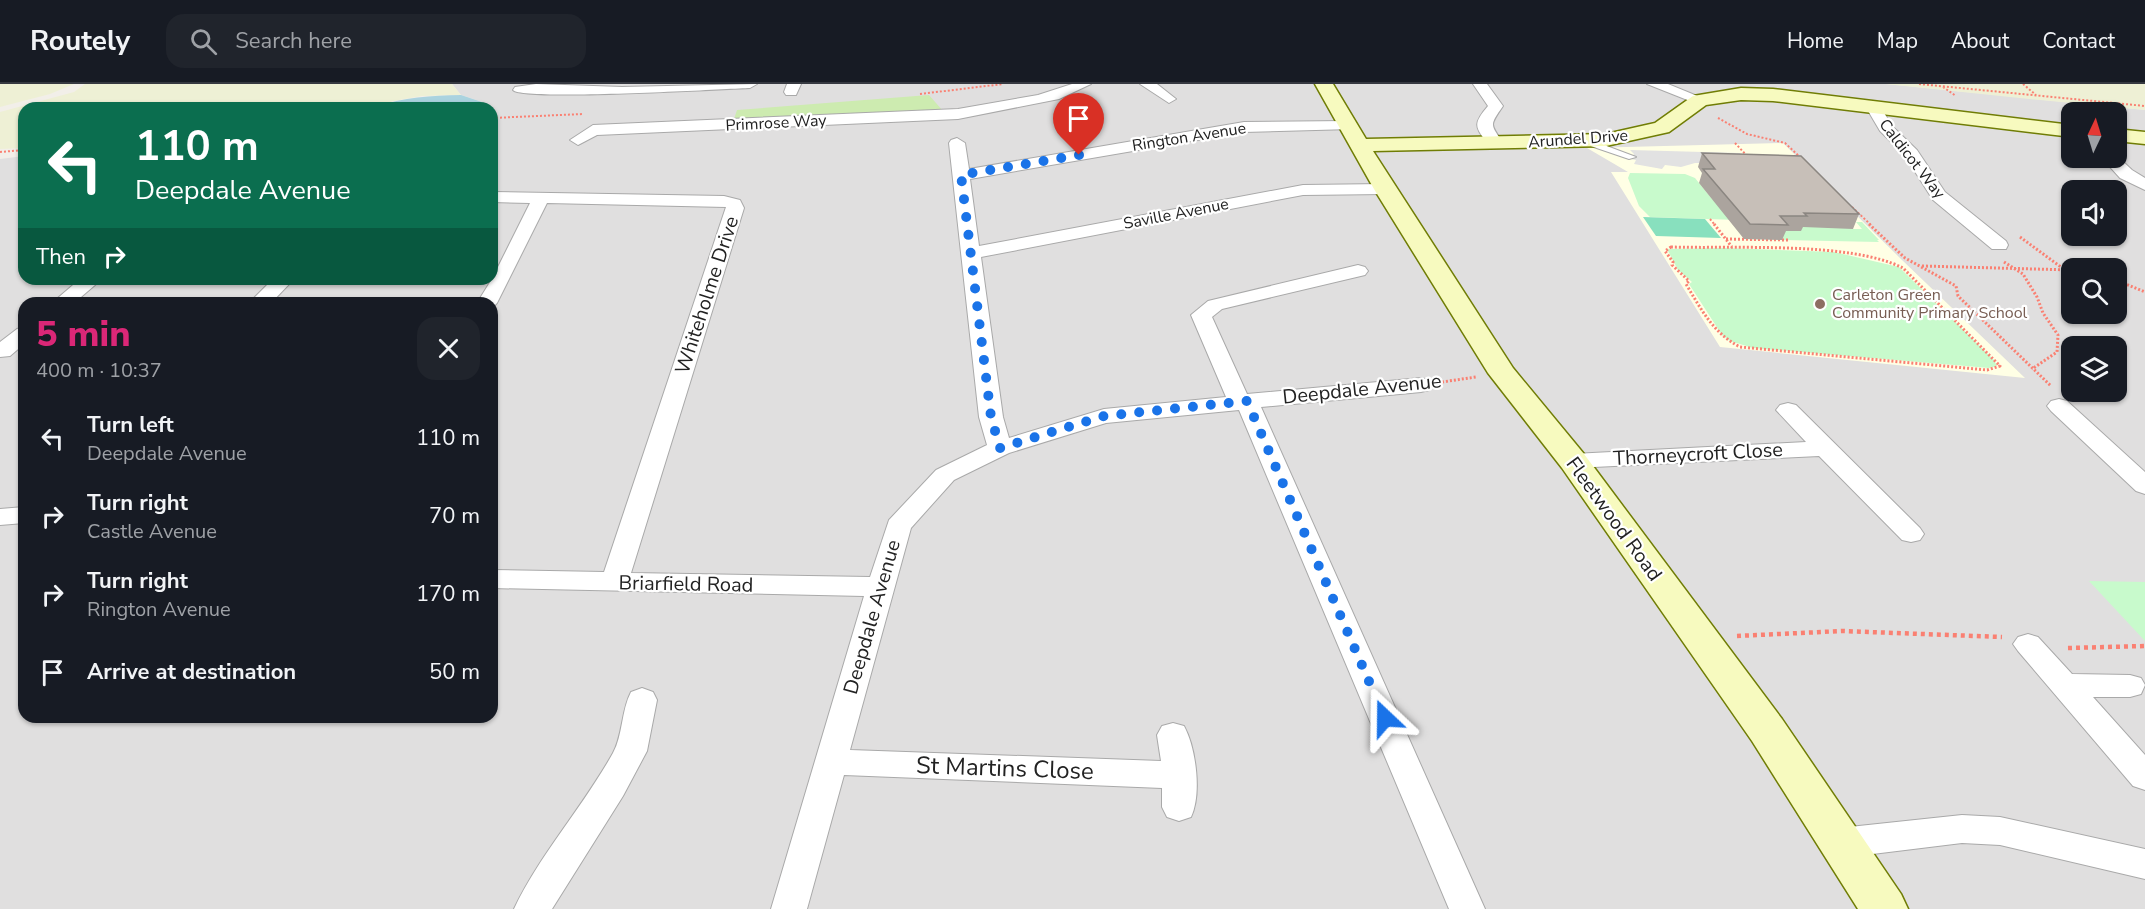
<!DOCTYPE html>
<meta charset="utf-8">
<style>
:root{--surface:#171b24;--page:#20242c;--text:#f1f3f6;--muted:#9ea1a6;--line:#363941;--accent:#db2777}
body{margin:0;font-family:"Nunito Sans",sans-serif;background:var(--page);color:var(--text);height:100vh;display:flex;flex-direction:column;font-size:22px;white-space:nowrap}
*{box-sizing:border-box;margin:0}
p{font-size:20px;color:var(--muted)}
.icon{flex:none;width:33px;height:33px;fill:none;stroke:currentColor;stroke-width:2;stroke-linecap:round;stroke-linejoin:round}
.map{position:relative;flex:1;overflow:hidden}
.details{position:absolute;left:18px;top:213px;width:480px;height:426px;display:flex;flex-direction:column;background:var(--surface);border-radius:18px;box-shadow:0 2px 4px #0004}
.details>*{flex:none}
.guide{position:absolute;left:18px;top:18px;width:480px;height:183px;border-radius:18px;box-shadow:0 2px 4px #0004;background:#0b6e4f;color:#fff;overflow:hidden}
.needle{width:39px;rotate:4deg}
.tools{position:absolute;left:2061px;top:18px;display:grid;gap:12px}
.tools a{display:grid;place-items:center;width:66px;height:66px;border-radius:12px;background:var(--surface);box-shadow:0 2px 4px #0004;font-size:30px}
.pin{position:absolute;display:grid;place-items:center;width:51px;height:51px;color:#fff;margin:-62px -26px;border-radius:50% 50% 50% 0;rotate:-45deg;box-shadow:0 0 6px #0007}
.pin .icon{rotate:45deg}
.me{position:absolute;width:66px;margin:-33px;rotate:337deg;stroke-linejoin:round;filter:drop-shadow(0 0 4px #0008)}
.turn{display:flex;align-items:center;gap:21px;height:126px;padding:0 18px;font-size:27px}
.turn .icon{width:78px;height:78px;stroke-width:2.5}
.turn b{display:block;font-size:42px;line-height:51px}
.then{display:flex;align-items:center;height:57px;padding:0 18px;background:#0003;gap:12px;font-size:22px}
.round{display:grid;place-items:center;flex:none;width:63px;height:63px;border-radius:18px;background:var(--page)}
.headline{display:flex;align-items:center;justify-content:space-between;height:102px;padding:0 18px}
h1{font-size:36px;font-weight:800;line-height:45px;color:var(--accent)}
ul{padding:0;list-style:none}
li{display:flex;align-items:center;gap:18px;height:78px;padding:0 18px}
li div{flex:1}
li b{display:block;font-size:22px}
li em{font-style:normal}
header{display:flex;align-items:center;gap:36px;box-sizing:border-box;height:84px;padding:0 30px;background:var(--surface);border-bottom:2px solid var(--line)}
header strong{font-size:28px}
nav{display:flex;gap:33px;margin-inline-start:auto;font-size:21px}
.search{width:420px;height:54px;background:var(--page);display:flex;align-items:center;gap:15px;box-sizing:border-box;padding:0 21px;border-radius:18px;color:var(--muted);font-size:22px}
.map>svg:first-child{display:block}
.residential{fill:#e0dfdf;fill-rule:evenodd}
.education{fill:#ffffe5}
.farmland{fill:#eef0d5}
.grass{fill:#cdebb0}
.park{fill:#c8facc}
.pitch{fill:#88e0be}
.parking{fill:#e2e2e2}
.water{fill:#aad3df}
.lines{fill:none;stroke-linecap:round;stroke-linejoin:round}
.lane-casing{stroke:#a9a9a9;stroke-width:2}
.street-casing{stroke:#a9a9a9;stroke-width:2}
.secondary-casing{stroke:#707d05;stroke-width:3}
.path-far2{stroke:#fa8072;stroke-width:2;stroke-dasharray:2 2;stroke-linecap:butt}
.path-far1{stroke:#fa8072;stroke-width:3;stroke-dasharray:2 2;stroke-linecap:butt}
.path{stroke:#fa8072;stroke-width:4.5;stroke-dasharray:4 4;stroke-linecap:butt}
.lane{fill:#fff;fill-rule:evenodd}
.street{fill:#fff;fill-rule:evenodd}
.secondary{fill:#f7fabf;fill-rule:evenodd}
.wall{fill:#aba49e}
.building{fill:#c7bfb8;stroke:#8b8681;stroke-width:1.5}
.route{stroke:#1a73e8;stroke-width:10;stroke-dasharray:0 18}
.education-dot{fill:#8d6e63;stroke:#fff;stroke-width:2}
.labels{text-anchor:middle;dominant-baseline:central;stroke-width:4.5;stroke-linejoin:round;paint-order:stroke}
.far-street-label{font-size:16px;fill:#222;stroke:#fff}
.far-education-label{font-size:16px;fill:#785e54;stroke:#fff;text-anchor:start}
.street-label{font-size:20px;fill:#222;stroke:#fff}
.near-street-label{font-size:24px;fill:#222;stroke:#fff}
</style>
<header>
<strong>Routely</strong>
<div class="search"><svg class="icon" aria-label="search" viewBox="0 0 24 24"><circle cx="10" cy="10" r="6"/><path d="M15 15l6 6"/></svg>Search here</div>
<nav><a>Home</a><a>Map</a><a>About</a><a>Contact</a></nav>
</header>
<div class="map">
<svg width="2145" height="825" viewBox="0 0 2145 825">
<rect width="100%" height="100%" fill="#f2efe9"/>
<path class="residential" d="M452,0H1886L2145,26V825H0V75L24,72V195H492V24H479L482,18L461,11ZM2072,28H2116V74H2072ZM2072,106H2116V152H2072ZM2072,184H2116V230H2072ZM24,219H492V633H24ZM2072,262H2116V308H2072Z"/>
<path class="education" d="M1783,59L1902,176L2025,294L1720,263L1611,88H1628L1587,64Z"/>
<path class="farmland" d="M0,0H74L50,10L0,23Z
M85,0H452L461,11L422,12L393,17L375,24H24V64L0,65V28L74,8Z
M1886,0H2145V26L2040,16Z"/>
<path class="grass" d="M929,11L943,27L733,38L737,26Z"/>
<path class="park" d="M1630,89L1685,90L1695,94L1712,115L1766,137L1650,133L1639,122L1628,94Z
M1788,132L1846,138L1853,145H1862L1856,138H1862L1879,156H1877L1879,158L1782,156L1775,147Z
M1725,164L1834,168L1899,183L1994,276L1997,282L1989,284L1753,264L1730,257L1722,251L1689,200L1692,198L1678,186L1667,165Z
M2089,497L2145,498V557Z"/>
<path class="pitch" d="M1643,133L1705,135L1721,154L1656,152Z"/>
<path class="parking" d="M1630,66L1740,69L1748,79H1695L1681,83L1665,81L1662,85L1634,80L1636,76L1631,75L1634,70Z"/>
<path class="water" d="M461,11L482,18L479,24H375C404,12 431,12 461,11Z"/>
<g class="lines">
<defs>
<path id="lane" d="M1582,55H1588L1636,73L1629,75L1582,59Z"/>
<path id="street" d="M536,0L622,3L757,0L750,4C721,5 522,17 513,6L515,3Z
M787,0H801L796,11H786L784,8Z
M1072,0H1091L1059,15L958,35L597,51L578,61L570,56L593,41L958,25L1038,11Z
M1140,0H1157L1176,15L1169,19Z
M1473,0H1487L1503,22C1489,42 1490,40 1504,60L1502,63H1490C1476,43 1471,42 1488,22Z
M1647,0H1668L1707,16L1705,19H1695Z
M1875,20L1880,22L1892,42L1917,66L1945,108L2006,157L2008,161L2006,165H1992L1933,116L1905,72L1880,47L1867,25Z
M1347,37L1355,42L1352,45L1244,48L970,95L979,162L1303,101L1385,100L1394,105L1385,110L1303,111L981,173L1003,333L1009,354L1104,325L1226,313L1191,231L1208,217L1358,181L1365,183L1368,187L1365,191L1222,225L1212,233L1247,310L1421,294L1429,296L1432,301L1429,306L1421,308L1261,323L1485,825H1449L1239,326L1106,339L1009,369L954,396L911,444L850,666L1161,677L1157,651L1162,642L1173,639L1184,642C1196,664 1202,710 1191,733L1179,737L1167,733L1162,723V704L844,691L807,825H771L864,512L492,504V486L604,488L726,123L547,119L497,219L492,224V219H477L492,195L530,119L492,118V108L724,112L740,116L744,124L631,489L870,493L889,436L936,386L987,361L979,333L949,59L951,56L957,54L965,59L969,85L1244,38Z
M2116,71L2132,86L2145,94V106L2120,94L2102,74H2116Z
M80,195H102L74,219H52Z
M273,195H294L271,219H249Z
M24,243V260L10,272L0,273V258L17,245Z
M2059,315L2067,317L2145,388V410L2136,407L2051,327L2047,322L2051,317Z
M1788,319L1796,321L1920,444L1924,450L1920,456L1911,458L1902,456L1819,372L1573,384L1564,382L1561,377L1564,372L1573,370L1806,358L1776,326L1780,321Z
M24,423V439L0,441V425Z
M2028,550L2038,553L2072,590L2130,591L2141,594L2145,601L2141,610L2130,613H2093L2145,671V706L2133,702L2018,567L2013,560L2018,553Z
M642,604L653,608L657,616L647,667L623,712L552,825H514C540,770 583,723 613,669C623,651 621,627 631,608Z
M1962,731L2000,733L2145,765V795L2000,761L1962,759L1840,774L1828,769L1823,759L1828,749L1840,744Z"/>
<path id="secondary" d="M1315,0H1333L1366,55L1606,50L1655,39L1693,12L1741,4L1773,5L2072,41V53L1773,17L1741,16L1706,21L1669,48L1606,62L1373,67L1513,284L1584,370L1782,635L1901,810L1908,825H1858L1752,657L1562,384L1488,289L1374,105Z
M2116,45L2145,48V60L2116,57Z"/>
</defs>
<use href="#lane" class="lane-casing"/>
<use href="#street" class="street-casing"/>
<use href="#secondary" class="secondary-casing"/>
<path class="path-far2" d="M1919,0L2145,22
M2023,0L2036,11
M1943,3L1956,12
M920,10L1003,0
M492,34L583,30
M1718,34L1747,50L1785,59L1801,74
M1735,59L1749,74
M0,68L24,66
M1852,123L1871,141
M1710,135L1715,141"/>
<path class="path-far1" d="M1714,140L1732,163
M1869,140L1905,174L1956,202L1958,212L2051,302
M2020,153L2065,186
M1726,155L1788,156
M1671,163C1733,165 1850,157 1903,184L2000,282L1987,286L1740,263C1713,249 1701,225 1686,200L1689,197L1672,181L1673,178L1665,167Z
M2004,178L2023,190L2037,213L2043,229L2058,251L2057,268L2032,285
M1922,182L2072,186
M2116,196L2145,208
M1442,298L1476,293"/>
<path class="path" d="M1737,552L1842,547L2002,553
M2068,564L2145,562"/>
<use href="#lane" class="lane"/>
<use href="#street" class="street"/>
<use href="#secondary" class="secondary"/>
</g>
<path class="wall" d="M1702,69L1859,130L1853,145L1803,143L1801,147H1786L1782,156L1744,155L1699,99L1702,89L1698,83Z"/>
<path class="building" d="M1702,69L1801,72L1859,130L1804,129L1807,132H1780L1788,141L1750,140L1703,85H1715Z"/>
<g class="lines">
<path class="route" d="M1079,71L961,91L991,333L1000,364L1104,332L1247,317L1385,634"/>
</g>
<circle class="education-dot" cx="1820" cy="220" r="6"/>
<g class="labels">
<g class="far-street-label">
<text transform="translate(776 39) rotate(-3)">Primrose Way</text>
<text transform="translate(1189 53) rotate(-9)">Rington Avenue</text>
<text transform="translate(1578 55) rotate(-4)">Arundel Drive</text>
<text transform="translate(1912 75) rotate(52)">Caldicot Way</text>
<text transform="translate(1176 130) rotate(-11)">Saville Avenue</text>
</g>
<g class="far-education-label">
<text x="1832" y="211">Carleton Green<tspan x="1832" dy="18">Community Primary School</tspan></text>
</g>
<g class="street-label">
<text transform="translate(707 211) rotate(-72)">Whiteholme Drive</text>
<text transform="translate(1362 305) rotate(-6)">Deepdale Avenue</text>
<text transform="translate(1698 370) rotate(-3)">Thorneycroft Close</text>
<text transform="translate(1614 435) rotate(54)">Fleetwood Road</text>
<text transform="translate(686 500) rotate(1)">Briarfield Road</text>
<text transform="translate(872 533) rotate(-74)">Deepdale Avenue</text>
</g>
<g class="near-street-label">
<text transform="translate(1005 684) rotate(2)">St Martins Close</text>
</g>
</g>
</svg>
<div class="tools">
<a><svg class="needle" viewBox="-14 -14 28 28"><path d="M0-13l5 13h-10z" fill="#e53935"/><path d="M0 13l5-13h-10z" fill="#9ea1a6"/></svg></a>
<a><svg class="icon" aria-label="sound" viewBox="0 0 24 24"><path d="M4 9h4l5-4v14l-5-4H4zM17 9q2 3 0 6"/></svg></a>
<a><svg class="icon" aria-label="search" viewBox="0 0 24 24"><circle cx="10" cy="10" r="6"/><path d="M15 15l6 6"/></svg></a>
<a><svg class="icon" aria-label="layers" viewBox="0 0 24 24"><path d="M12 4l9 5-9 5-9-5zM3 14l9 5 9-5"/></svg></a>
</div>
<div class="pin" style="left:1079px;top:71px;background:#d93025"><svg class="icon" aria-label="arrive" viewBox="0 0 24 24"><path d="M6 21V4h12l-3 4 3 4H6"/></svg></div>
<svg class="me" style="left:1385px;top:634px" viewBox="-20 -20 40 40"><path d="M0-17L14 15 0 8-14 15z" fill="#1a73e8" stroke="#fff" stroke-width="4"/></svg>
<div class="guide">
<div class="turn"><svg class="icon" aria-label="left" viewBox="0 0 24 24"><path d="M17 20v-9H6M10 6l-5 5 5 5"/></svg><div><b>110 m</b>Deepdale Avenue</div></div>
<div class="then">Then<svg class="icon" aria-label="right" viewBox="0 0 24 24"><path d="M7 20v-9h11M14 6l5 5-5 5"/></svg></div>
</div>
<section class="details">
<div class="headline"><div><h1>5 min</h1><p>400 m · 10:37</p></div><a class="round"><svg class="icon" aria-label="close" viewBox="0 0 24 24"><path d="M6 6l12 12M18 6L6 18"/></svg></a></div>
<ul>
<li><svg class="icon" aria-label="left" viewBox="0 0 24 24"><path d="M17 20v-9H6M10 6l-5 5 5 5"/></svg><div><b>Turn left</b><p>Deepdale Avenue</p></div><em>110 m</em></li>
<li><svg class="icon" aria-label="right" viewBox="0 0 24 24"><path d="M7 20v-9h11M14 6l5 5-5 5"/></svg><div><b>Turn right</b><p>Castle Avenue</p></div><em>70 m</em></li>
<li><svg class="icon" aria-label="right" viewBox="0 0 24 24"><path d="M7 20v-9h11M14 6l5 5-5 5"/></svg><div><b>Turn right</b><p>Rington Avenue</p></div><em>170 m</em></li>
<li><svg class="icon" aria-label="arrive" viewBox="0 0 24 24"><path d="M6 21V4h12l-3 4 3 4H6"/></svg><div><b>Arrive at destination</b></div><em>50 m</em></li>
</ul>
</section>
</div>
